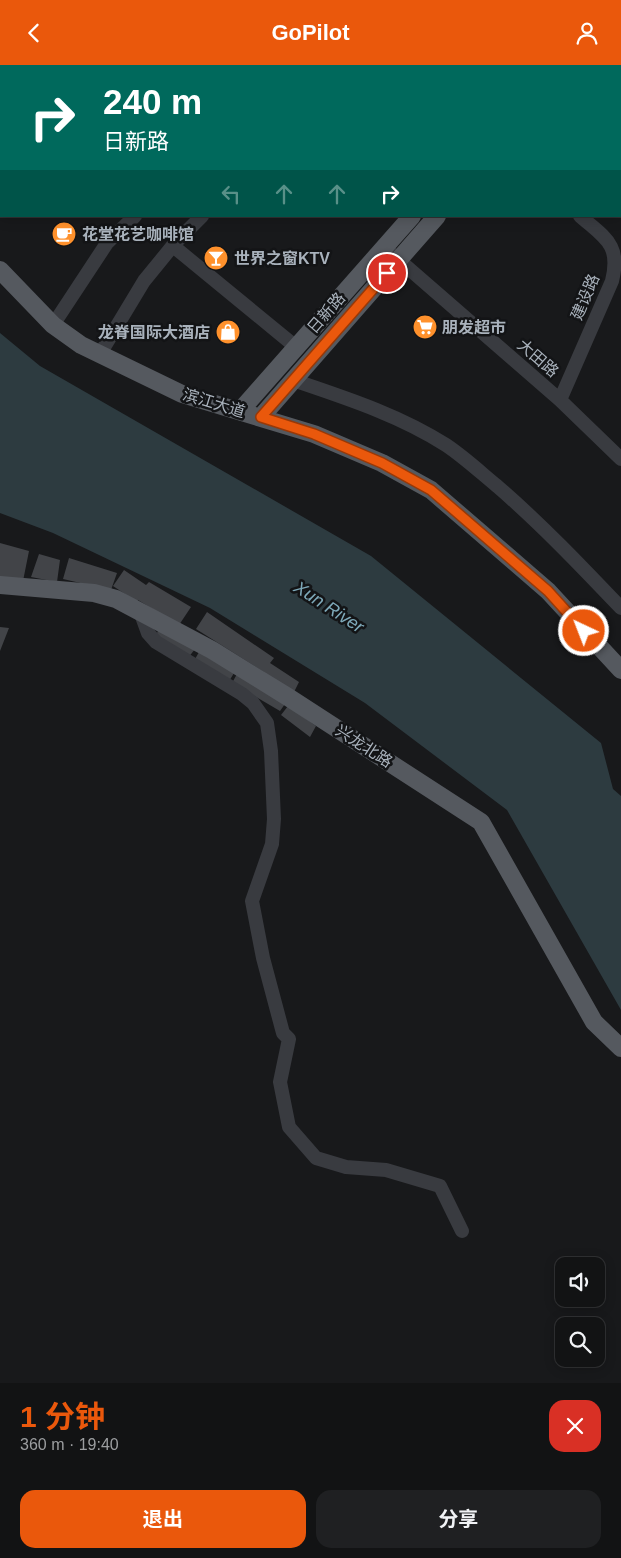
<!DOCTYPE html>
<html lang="zh">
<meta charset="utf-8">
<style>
:root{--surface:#121314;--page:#1f2022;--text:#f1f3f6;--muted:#9c9ea0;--line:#313234;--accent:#ea580c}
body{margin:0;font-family:Arial,"Noto Sans SC",sans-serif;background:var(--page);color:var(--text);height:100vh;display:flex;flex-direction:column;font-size:19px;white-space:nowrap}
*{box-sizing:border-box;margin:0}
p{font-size:16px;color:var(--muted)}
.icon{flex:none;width:28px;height:28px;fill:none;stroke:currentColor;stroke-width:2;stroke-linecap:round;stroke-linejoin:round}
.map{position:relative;height:1318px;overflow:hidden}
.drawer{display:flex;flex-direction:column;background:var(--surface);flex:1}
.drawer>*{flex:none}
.top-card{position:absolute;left:0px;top:0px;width:621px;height:152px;box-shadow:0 2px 12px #0003,0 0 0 1px var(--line);background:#00695c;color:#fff;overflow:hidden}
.buttons{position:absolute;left:555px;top:1192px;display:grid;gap:10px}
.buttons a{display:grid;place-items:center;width:50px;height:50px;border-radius:10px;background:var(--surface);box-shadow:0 2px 12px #0003,0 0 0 1px var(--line);font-size:25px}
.pin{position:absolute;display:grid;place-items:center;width:42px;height:42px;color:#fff;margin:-21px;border:2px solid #fff;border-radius:50%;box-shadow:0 1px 5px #0007}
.me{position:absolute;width:55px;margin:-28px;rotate:317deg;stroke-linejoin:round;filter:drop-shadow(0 0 4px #0008)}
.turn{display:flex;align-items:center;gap:18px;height:105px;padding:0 20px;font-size:22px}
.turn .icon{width:65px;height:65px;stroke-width:2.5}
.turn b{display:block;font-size:35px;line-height:42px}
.lanes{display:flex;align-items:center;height:48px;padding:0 20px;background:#0003;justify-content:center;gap:25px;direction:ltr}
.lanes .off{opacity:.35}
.round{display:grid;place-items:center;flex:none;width:52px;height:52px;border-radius:15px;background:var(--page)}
.headline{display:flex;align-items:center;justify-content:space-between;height:85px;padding:0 20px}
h1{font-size:30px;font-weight:700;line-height:38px;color:var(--accent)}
.cta{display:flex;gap:10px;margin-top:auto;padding:10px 20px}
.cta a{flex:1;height:58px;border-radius:15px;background:var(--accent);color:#fff;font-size:20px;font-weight:700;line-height:58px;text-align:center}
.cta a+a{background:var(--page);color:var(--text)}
header{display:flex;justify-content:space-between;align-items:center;height:65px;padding:0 20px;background:var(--accent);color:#fff;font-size:22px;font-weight:700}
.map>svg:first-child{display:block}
.water{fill:#2d3b40}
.building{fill:#424448}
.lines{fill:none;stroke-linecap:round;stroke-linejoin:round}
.minor{stroke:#393b40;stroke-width:14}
.major{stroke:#55595f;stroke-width:18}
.route-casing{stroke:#983908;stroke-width:12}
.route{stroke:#ea580c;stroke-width:9}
.labels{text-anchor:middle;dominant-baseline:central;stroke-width:5;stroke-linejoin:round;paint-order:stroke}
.poi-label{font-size:16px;font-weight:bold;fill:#a9b2bc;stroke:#131416;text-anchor:start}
.street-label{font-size:16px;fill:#a9b2bc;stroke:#131416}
.water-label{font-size:18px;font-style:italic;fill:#7ea9b9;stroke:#131416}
</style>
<header><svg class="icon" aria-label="back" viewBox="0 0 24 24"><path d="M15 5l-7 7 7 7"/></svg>GoPilot<svg class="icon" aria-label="person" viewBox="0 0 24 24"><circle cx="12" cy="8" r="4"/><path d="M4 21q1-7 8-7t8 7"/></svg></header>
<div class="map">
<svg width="621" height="1318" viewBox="0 0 621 1318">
<rect width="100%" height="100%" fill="#18191b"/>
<path class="water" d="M0,268L40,301L371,491L601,678L613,724L621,731V945L507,745L365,638L210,543L53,468L0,448Z"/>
<path class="building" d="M0,478L29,486L23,516L0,514Z
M39,489L60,495L57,517L31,512Z
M69,493L117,508L111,525L63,514Z
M124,505L146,520L149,517L191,542L179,560L138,535L137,537L113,521Z
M207,547L274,593L270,598L299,617L293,629L263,609L264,607L196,564Z
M0,562L9,563L0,586Z
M159,564L195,584L188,593L154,574Z
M199,587L234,608L228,618L194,596Z
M237,609L285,639L280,646L232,618Z
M288,641L316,661L310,672L281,650Z"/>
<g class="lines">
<path class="minor" d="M405,0L406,1
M533,0L535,1
M173,181L296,282
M384,182L560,335L621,394
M53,260L107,178L135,151
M100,289L144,216L175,178L202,151
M293,315C346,333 399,350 446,380C464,392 480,407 497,421C541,459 581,501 621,543
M560,335L612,216C621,179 605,173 580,151
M140,546L148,568L156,577L242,629L253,638L267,658L271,686L274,754L272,779L252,836L263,893L283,968L289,974L280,1017L289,1062L316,1093L346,1102L386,1105L440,1121L462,1166"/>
<path class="major" d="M31,0L34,1
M71,1L111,0
M548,1L549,0
M0,205L53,260L81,280L182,329L314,369L382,398L431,425L548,526L621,605
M240,346L412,151
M261,352L437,151
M0,520L94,528L116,534L212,585L288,632L481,757L594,957L621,983"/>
</g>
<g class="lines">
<defs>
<path id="route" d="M387,208L261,352L314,369L382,398L431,425L548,526L584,566"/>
</defs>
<use href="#route" class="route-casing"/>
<use href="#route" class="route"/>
</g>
<defs>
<symbol id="cafe-disc" viewBox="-11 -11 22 22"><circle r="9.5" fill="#ff912c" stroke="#131416"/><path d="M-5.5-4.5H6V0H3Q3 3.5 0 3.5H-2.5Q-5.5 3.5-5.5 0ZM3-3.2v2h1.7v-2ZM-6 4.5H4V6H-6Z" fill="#fff"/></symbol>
<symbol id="bar-disc" viewBox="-11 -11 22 22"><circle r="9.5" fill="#ff912c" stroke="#131416"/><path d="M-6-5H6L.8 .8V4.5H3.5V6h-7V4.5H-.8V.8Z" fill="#fff"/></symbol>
<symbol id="supermarket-disc" viewBox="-11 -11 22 22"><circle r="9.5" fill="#ff912c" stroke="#131416"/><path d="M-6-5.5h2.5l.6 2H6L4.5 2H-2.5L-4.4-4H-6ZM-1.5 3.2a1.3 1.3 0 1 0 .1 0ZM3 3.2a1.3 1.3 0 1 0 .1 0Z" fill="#fff"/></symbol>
<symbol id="shop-disc" viewBox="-11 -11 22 22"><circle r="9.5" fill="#ff912c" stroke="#131416"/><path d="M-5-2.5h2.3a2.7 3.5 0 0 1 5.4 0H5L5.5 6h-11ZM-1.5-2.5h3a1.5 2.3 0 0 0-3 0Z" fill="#fff"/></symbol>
</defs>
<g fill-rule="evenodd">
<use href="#cafe-disc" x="50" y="155" width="28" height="28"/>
<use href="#bar-disc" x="202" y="179" width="28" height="28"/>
<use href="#supermarket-disc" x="411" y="248" width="28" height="28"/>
<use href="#shop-disc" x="214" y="253" width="28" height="28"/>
</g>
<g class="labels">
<g class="poi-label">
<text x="82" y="169">花堂花艺咖啡馆</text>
<text x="234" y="193">世界之窗KTV</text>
<text x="442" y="262">朋发超市</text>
<text x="210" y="267" text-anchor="end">龙脊国际大酒店</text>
</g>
<g class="street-label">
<text transform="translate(585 232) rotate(-67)">建设路</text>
<text transform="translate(326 248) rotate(-49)">日新路</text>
<text transform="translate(538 293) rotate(41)">大田路</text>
<text transform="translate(214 338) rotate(17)">滨江大道</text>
<text transform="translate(364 681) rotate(33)">兴龙北路</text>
</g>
<g class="water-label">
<text transform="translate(329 542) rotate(33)">Xun River</text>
</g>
</g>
</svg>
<div class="buttons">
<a><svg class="icon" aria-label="sound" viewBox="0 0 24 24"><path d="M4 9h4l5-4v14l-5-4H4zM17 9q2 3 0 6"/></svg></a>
<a><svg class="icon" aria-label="search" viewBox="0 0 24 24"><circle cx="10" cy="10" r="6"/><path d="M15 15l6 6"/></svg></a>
</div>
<div class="pin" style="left:387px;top:208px;background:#d93025"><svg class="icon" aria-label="arrive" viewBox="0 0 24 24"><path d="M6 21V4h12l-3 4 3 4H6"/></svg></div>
<svg class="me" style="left:584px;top:566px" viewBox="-20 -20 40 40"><circle r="17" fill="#ea580c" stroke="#fff" stroke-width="3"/><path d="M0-11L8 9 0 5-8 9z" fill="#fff"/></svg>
<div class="top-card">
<div class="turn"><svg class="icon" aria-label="right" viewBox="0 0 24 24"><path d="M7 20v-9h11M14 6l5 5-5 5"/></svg><div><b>240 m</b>日新路</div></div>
<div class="lanes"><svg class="icon off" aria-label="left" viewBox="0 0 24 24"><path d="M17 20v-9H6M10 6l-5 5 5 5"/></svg><svg class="icon off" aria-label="ahead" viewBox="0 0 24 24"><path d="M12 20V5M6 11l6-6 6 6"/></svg><svg class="icon off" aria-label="ahead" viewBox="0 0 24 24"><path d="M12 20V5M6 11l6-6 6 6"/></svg><svg class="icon" aria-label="right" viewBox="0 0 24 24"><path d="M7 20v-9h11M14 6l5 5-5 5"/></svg></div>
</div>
</div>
<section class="drawer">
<div class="headline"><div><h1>1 分钟</h1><p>360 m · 19:40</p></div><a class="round" style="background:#d93025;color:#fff"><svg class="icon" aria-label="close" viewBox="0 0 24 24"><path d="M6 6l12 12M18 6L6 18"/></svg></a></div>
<div class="cta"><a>退出</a><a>分享</a></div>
</section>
